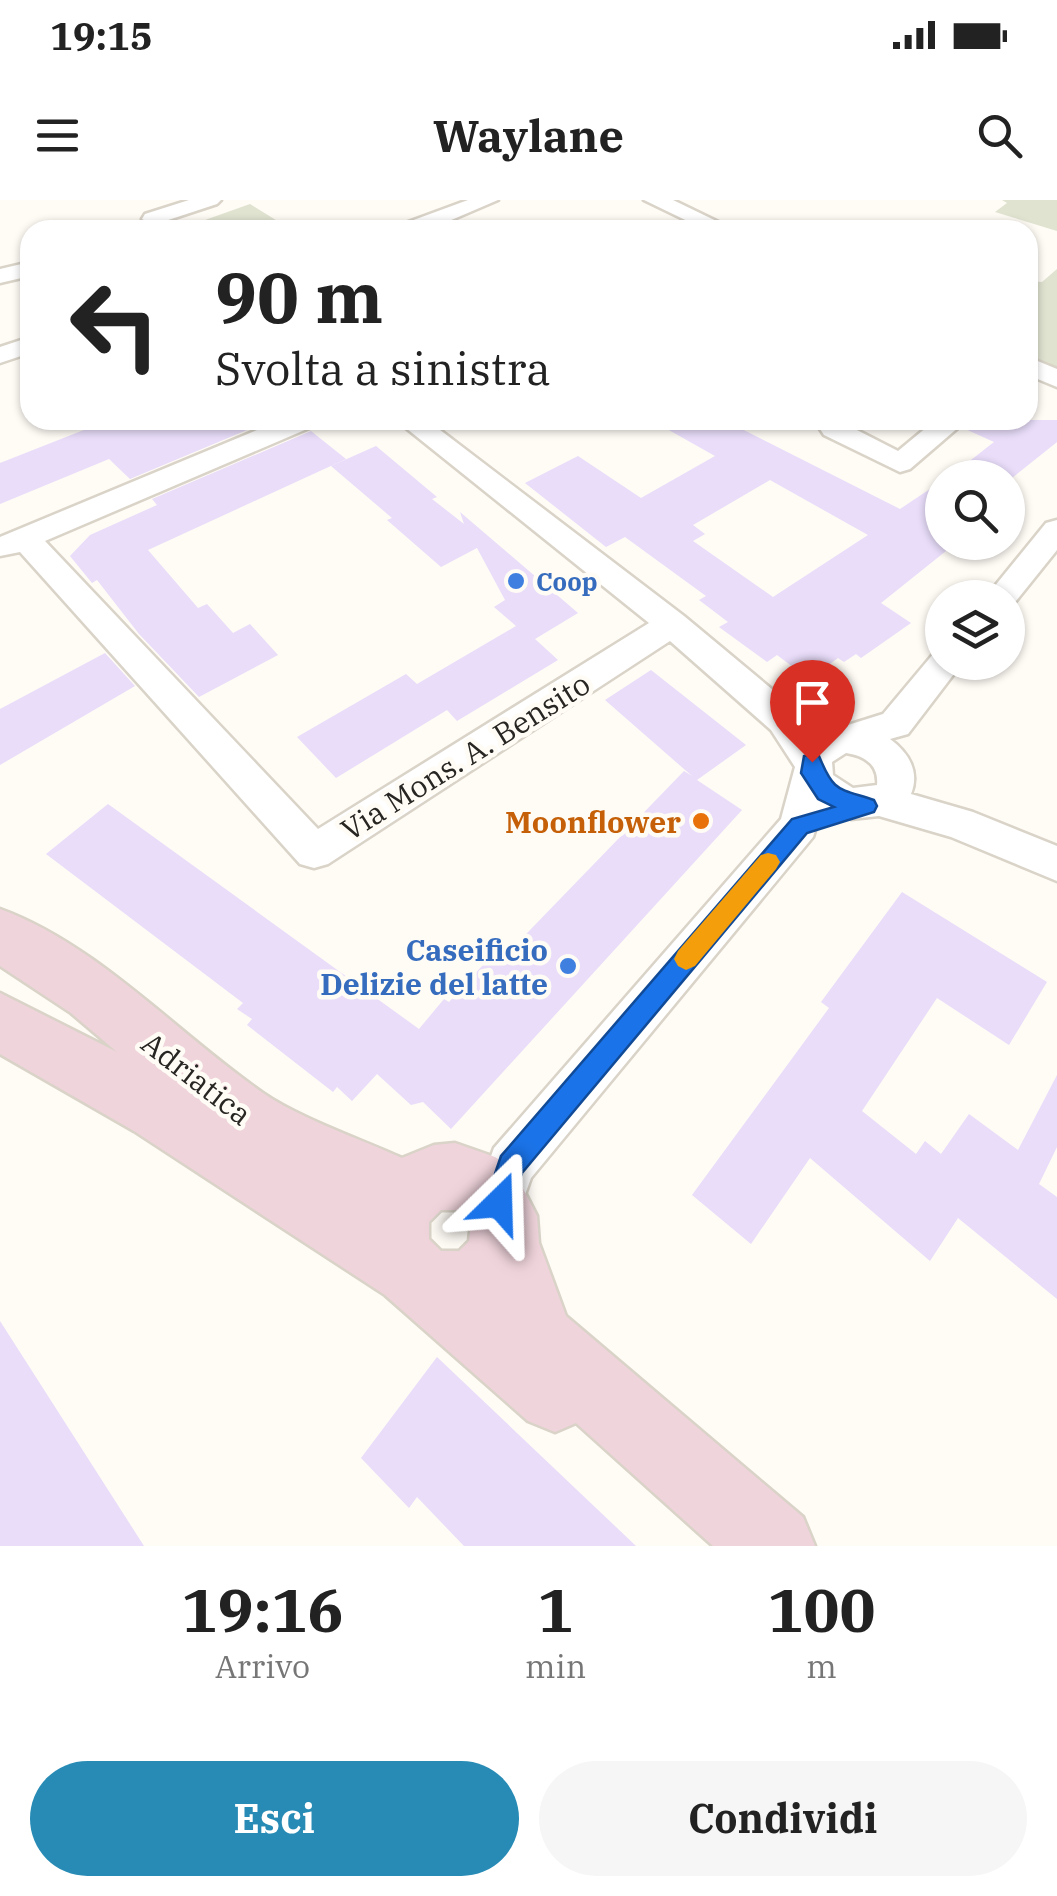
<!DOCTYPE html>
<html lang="it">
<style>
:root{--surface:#fff;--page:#f6f6f6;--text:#222;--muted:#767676;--accent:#278bb5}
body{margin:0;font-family:"IBM Plex Serif",serif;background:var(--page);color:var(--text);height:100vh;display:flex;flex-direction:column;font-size:38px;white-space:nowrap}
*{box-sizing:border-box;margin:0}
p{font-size:32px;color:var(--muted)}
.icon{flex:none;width:55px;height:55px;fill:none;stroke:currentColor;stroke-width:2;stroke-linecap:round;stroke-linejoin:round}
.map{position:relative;height:1346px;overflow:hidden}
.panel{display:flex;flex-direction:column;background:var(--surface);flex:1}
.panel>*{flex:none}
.guide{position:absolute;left:20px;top:20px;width:1018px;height:210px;border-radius:30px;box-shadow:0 2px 8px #0004;background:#fff;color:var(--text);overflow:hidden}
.fabs{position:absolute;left:925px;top:260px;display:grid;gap:20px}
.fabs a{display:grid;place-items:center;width:100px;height:100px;border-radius:50%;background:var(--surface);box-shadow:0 2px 8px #0004;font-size:50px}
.pin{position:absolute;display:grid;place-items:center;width:85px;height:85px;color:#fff;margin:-102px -42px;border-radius:50% 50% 50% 0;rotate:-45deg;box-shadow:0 0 10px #0007}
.pin .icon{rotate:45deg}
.me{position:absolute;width:110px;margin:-55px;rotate:22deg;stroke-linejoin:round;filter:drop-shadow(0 0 8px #0008)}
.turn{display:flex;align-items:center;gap:35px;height:210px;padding:0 30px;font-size:45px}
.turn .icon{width:130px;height:130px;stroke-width:2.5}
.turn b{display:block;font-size:70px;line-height:85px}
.eta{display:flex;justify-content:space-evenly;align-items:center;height:170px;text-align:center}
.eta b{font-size:60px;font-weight:800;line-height:70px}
.action{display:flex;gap:20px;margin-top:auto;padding:20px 30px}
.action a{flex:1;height:115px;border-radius:60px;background:var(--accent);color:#fff;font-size:40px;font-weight:800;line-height:115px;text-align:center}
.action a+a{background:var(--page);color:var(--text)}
.status{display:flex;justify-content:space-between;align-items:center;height:70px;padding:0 50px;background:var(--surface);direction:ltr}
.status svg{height:28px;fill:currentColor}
header{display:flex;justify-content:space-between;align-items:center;height:130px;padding:0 30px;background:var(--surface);font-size:45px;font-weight:800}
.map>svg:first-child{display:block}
.green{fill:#e0e3d0}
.building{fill:#e9ddfa;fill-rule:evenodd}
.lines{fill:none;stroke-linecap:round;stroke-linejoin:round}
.minor-casing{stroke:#d9d3c8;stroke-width:5}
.secondary-casing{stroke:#d9d3c8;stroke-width:5}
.minor{fill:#fff;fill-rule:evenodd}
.secondary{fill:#f0d4dc;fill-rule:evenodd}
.route{fill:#1a73e8;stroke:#114b97;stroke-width:2.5}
.slow{fill:#f59e0b}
.shop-dot{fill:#3f7fe0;stroke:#fffbf5;stroke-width:4}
.food-dot{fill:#e8710a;stroke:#fffbf5;stroke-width:4}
.labels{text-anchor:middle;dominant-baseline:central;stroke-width:9;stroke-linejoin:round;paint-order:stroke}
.far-shop-label{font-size:25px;font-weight:bold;fill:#366cbe;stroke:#fffbf5;text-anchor:start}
.street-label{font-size:30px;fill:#282622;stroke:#fffbf5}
.food-label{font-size:30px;font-weight:bold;fill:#c56008;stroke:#fffbf5;text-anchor:end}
.shop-label{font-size:30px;font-weight:bold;fill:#366cbe;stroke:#fffbf5;text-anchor:end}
</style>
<div class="status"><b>19:15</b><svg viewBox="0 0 49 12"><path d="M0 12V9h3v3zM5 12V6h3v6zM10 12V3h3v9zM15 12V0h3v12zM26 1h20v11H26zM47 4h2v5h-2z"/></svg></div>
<header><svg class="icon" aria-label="menu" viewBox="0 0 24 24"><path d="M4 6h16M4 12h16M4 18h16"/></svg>Waylane<svg class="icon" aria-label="search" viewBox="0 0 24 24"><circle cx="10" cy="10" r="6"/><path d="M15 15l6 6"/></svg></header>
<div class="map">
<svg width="1057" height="1346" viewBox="0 0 1057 1346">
<rect width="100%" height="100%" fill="#fffbf5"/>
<path class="green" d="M1002,0H1057V31L995,12L1007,3Z
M250,4L292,30H177Z
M1057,69V169L1028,155V81L1042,82Z"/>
<path class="building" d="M121,220H271L130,279L109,259L0,304V263L94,226L98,229Z
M651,220H724L900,309L942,281V342L956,343L881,403L911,423L861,458L856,454L844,462L838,458L809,479L777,455L767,462L719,427L728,422L699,400L706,396L625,337L606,347L525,283L578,256L641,298L715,256ZM770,280L868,335L773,397L693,341L705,334L693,325Z
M960,220H1057V242L1012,278H948L994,242L963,228Z
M311,231L346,259L148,350L198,408L207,404L233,433L250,424L278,455L199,497L139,434L97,380L92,383L70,356L90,335L157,305L152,299Z
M376,246L437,297L432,299L464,324L460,312L578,413L535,439L558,460L457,521L447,510L336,578L297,537L406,474L417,484L516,426L494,407L505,400L477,348L441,367L387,320L392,318L331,266Z
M105,453L135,486L0,565V509Z
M651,470L746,545L697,580L742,610L451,929L423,902L411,905L377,874L352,901L337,887L333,892L247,825L252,819L237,809L243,803L46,654L108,604L419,829L444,799L449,802L493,754L500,761L684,571L692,576L605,500Z
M902,692L1047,782L1009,845L937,798L862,911L916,954L925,941L941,954L969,914L1018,950L1057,875V947L1039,984L1057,997V1099L958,1018L930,1061L810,958L751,1044L692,995L829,808L821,802Z
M0,1121L144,1346H0Z
M437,1157L636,1346H464L417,1297L409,1308L361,1258Z"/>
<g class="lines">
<defs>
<path id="minor" d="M189,0H221L217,4L153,25L142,19L145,14Z
M468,0H498L428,30H397L400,25Z
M644,0H673L735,30H706Z
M30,62V76L0,83V69Z
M30,137V153L0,163V147Z
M1028,157L1057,169V187L1028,175Z
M281,220H318L314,226L45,341L318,629L649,423L396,220H427L684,416L797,510L813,536L883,514L934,453L942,451V462H963L908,534L890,539C909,553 920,572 911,594L973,612L1057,646V681L951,637L879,616L851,619L822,609L813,637L531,978L516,1020L499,1028L482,1020L474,1003L494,948L781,619L795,567L771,530L670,441L328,664L314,668L300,664L20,352L0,356V337ZM846,553C865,556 879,565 877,585L853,588L833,575L832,562Z
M829,220H860L853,228L898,251L927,227L920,220H955L960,226L910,269L900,272L824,235L820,229Z
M1057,320V350L1012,406L1008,407V398H985L1046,323Z"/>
<path id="secondary" d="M0,709C97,744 179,835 263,893C299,918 360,939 402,958L434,945L455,943L495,957L513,969L537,1016L539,1043L566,1116L803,1317L815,1346H713L576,1223L555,1232L528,1221L385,1095L134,931L0,854V793L117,852L71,813L0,766ZM441,1010H459L471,1022L469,1041L459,1051H441L429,1039V1022Z"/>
</defs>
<use href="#minor" class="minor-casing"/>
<use href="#secondary" class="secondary-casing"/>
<use href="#minor" class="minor"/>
<use href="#secondary" class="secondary"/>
</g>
<path class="route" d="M812,554L819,556C834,593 838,588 874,600L877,606L874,612L807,633L522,973L509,1013L499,1017L489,1013L485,1003L501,956L792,619L834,607L818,599L801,573L804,556Z"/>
<path class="slow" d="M768,653L776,655L780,662L776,669L695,766L686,770L678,766L674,759L678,751L761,655Z"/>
<g class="shop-dot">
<circle cx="516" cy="381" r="10"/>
<circle cx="568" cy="766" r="10"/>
</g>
<circle class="food-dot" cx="701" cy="621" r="10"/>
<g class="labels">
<g class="far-shop-label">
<text x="536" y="381">Coop</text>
</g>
<g class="street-label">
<text transform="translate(465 556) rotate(-32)">Via Mons. A. Bensito</text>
<text transform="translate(197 878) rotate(38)">Adriatica</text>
</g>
<g class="food-label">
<text x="681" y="621">Moonflower</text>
</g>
<g class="shop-label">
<text x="548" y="749">Caseificio<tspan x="548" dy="34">Delizie del latte</tspan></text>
</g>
</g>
</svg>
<div class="fabs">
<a><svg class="icon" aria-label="search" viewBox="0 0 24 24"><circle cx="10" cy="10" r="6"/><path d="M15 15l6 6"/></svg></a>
<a><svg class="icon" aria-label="layers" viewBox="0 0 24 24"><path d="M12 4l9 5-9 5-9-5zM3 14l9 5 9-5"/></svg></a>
</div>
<div class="pin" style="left:812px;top:562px;background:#d93025"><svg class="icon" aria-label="arrive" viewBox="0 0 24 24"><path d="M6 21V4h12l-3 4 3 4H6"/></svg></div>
<svg class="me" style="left:499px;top:1003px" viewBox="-20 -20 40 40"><path d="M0-17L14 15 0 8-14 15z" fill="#1a73e8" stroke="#fff" stroke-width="4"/></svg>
<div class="guide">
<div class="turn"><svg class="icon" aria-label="left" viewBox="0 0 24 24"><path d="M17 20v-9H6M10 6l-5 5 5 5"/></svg><div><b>90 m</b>Svolta a sinistra</div></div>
</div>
</div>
<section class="panel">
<div class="eta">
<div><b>19:16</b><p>Arrivo</p></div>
<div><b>1</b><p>min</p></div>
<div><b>100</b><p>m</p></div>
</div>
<div class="action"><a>Esci</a><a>Condividi</a></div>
</section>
